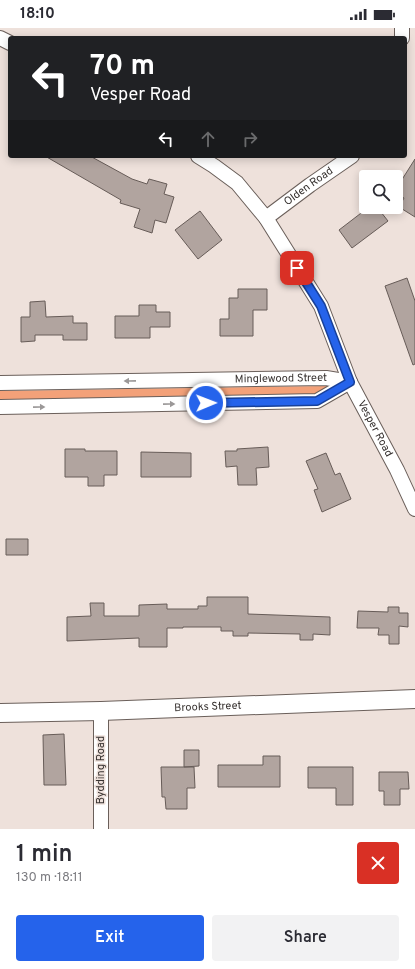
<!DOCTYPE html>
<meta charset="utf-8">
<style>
:root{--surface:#fff;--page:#f2f2f3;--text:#2b2b33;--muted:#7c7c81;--accent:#2563eb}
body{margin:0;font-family:Overpass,sans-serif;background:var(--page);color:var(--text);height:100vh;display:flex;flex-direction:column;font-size:15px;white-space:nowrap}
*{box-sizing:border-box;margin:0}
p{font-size:13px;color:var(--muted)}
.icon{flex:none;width:22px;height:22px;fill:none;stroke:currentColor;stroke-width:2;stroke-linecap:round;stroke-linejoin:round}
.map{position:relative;height:801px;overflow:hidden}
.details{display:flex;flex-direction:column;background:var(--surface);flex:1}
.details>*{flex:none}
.top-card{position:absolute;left:8px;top:8px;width:399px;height:122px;border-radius:4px;box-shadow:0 2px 10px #0003;background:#202124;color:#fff;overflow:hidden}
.tools{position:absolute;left:359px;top:142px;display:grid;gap:8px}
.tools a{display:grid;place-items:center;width:44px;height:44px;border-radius:4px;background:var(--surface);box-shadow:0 2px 10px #0003;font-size:20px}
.pin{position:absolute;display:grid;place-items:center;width:34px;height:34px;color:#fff;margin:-17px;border-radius:8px;box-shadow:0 2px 6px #0006}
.me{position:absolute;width:44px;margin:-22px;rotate:89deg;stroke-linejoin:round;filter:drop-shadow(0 0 3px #0008)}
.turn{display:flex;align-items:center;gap:14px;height:84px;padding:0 16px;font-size:18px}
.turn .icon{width:52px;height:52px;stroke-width:2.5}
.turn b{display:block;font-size:28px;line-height:34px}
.lanes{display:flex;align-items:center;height:38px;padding:0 16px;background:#0003;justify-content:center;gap:20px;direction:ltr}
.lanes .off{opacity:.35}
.round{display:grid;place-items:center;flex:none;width:42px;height:42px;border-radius:4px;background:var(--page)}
.headline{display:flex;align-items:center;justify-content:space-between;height:68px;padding:0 16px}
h1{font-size:24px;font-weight:600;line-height:30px}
.primary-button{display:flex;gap:8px;margin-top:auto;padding:8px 16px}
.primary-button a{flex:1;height:46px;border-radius:4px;background:var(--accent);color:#fff;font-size:16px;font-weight:600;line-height:46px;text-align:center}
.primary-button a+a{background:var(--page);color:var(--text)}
.status{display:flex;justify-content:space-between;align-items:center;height:28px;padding:0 20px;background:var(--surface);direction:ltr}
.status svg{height:11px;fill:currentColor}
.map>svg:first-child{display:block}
.green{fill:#f3a179}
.building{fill:#b1a49f;stroke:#675c58}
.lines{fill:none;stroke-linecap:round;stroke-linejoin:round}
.minor-casing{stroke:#6a5f5a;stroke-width:16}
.tertiary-casing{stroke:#6a5f5a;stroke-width:20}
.minor{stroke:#fff;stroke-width:14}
.tertiary{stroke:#fff;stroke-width:18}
.oneway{fill:#9b9898}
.route-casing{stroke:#184099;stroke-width:10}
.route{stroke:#2563eb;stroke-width:7}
.labels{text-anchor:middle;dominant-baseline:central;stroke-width:3;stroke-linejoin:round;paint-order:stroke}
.street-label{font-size:11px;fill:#373230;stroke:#eee1db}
</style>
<div class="status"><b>18:10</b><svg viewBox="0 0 49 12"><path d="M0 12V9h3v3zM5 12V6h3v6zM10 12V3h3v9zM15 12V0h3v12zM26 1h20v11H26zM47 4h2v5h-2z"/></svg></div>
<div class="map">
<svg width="415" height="801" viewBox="0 0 415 801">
<rect width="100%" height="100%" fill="#eee1db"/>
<path class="green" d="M325,358H328V366L0,372V363Z"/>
<path class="building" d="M45,128H90L132,151L147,156L149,151L167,156L164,166L174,169L166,195L155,192L152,205L134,199L140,181L120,175L121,172Z
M415,131V189L399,179L404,170L396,165V161Z
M369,179H377L388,193L352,220L339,202Z
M200,183L222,212L198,231L175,202Z
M407,250L415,273V336L413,337L385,258Z
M238,261H267V282H253V308H220V291H229V270H238Z
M45,273L46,289L73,288V295H87V312H63V307H35V313L21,314V289H30V274Z
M139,277H156V284H170V299H150V310H115V288H139Z
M268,419L269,439L256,440L257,457H238L237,438L226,439L225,423H237V421Z
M65,421H85V423H117V447H104V458H88V449H65Z
M141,424L191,425V449H141Z
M326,425L335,447L340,445L351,471L322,484L314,462L318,461L306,433Z
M6,511H28V527H6Z
M207,569H248V586L330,589V607L313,606V612H300V606L248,605V608H233V603H221V599H183V600H167V619H139V610L67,613V589L91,588L90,575H104V588H139V577L167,576V581H198V578H207Z
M388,579H399V585H408V599L399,598V616H389V607H378L379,600H357L358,583L388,584Z
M64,706L66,757H44L43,707Z
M184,722H199V738L184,739Z
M263,728H280V759H218V737H263Z
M161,739H194L195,760H187V781H166L165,769H162Z
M308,739H353V777H336V760H308Z
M379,744H408L409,761H400V777H384V763H379Z"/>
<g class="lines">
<defs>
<g id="minor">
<path d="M0,10L10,15"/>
<path d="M402,10V0"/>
<path id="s1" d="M198,128L214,138L237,155L266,190L321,278L350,354L397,442L415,481"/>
<path id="s2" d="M266,190L310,157L352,128"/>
<path id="s3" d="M0,355L326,350L350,354"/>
<path d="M0,379L317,373L350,354"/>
<path d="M101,801V683"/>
</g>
<g id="tertiary">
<path id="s4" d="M0,685L101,683L415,671"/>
</g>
</defs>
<use href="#minor" class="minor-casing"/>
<use href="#tertiary" class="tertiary-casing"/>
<use href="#minor" class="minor"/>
<use href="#tertiary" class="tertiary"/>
</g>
<defs><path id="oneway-solid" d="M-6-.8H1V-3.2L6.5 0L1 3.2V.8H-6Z"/></defs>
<g class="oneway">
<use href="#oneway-solid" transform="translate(130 353) rotate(179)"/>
<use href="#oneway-solid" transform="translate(169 376) rotate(-1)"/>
<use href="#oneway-solid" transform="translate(39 379) rotate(-1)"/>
</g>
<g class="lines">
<defs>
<path id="route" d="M206,375L317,373L350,354L321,278L297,240"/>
</defs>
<use href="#route" class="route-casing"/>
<use href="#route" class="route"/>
</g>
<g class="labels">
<g class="street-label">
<text stroke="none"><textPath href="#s2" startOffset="53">Olden Road</textPath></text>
<text stroke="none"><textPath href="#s3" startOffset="281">Minglewood Street</textPath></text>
<text stroke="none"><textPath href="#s1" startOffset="331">Vesper Road</textPath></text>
<text stroke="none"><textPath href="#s4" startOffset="208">Brooks Street</textPath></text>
<text transform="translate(101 742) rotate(-90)">Bydding Road</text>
</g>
</g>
</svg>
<div class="tools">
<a><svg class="icon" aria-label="search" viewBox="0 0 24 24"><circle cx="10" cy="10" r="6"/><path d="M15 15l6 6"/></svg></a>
</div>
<div class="pin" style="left:297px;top:240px;background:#d93025"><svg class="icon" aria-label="arrive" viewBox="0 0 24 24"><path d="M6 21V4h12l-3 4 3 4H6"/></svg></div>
<svg class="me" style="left:206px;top:375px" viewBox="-20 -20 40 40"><circle r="17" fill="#2563eb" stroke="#fff" stroke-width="3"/><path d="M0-11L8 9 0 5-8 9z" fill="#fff"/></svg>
<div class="top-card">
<div class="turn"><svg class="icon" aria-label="left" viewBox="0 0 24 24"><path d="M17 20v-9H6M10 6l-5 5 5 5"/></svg><div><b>70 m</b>Vesper Road</div></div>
<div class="lanes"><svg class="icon" aria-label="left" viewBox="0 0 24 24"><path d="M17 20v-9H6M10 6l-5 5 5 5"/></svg><svg class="icon off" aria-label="ahead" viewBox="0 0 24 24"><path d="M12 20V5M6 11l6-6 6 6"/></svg><svg class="icon off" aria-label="right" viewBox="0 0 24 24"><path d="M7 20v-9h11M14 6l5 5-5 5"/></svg></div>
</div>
</div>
<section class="details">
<div class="headline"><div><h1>1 min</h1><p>130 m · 18:11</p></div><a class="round" style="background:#d93025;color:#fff"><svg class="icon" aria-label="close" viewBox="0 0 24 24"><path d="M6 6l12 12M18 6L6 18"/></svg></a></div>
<div class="primary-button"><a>Exit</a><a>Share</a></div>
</section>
